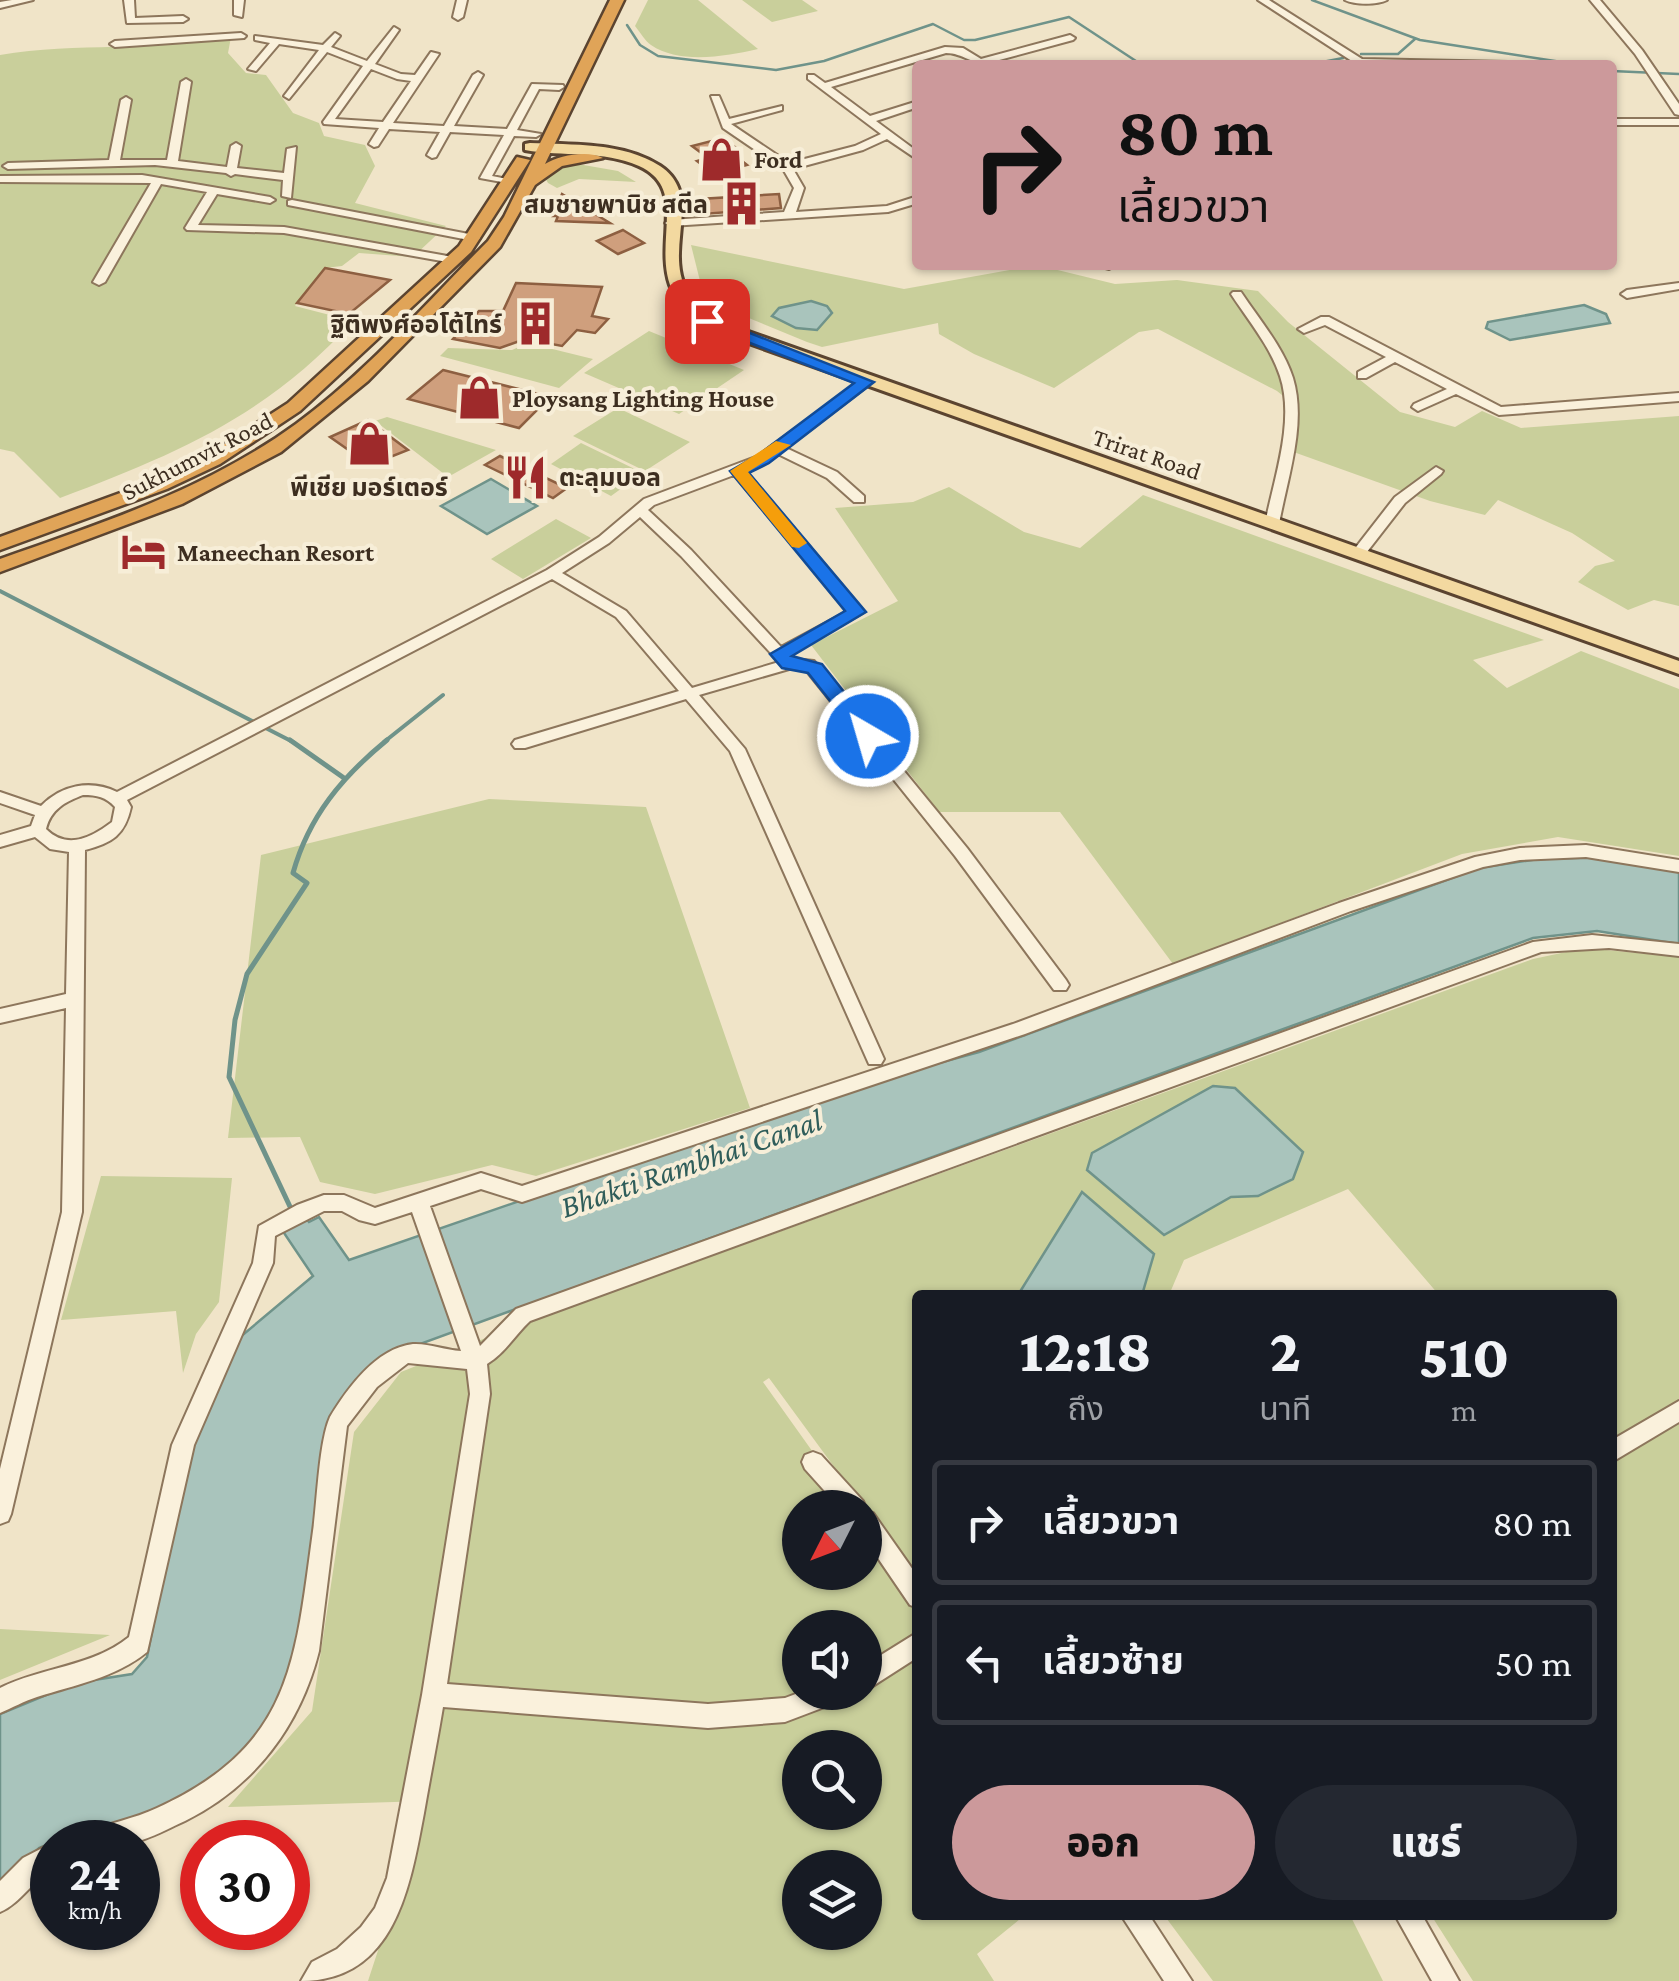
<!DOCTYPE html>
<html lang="th">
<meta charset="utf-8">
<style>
:root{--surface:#171b24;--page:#242831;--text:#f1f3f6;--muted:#9ea1a6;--line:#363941;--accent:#cc999b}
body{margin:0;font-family:"Crimson Pro","Noto Sans Thai",serif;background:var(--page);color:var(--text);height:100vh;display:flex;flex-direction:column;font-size:38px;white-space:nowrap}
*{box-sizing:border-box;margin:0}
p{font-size:32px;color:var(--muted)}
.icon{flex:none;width:55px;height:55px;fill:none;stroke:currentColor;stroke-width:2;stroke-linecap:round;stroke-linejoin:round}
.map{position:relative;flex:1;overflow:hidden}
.drawer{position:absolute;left:912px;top:1290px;width:705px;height:630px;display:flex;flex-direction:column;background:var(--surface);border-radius:10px;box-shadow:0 2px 8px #0004}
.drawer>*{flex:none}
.banner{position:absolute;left:912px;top:60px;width:705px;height:210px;border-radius:10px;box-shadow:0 2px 8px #0004;background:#cc999b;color:#111;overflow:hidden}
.needle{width:65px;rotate:228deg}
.fabs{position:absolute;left:782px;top:1490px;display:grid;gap:20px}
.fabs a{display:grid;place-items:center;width:100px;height:100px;border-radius:50%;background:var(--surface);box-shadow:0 2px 8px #0004;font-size:50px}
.speed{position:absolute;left:30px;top:1820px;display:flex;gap:20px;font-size:50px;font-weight:700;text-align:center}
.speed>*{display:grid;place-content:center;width:130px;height:130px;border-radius:50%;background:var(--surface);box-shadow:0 2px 8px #0004;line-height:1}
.speed small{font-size:25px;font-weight:400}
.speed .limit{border:15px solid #d22;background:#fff;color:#111}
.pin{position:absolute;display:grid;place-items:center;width:85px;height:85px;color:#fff;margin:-42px;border-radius:20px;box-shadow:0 5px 15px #0006}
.me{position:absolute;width:110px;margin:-55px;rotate:322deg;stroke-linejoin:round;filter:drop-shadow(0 0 8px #0008)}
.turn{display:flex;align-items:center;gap:35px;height:210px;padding:0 40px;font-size:45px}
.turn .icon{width:130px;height:130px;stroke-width:2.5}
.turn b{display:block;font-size:70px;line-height:85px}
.eta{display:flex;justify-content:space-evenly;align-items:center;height:170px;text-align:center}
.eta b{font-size:60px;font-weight:800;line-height:70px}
.action{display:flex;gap:20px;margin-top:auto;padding:20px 40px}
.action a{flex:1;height:115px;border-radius:60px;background:var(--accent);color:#111;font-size:40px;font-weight:800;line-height:115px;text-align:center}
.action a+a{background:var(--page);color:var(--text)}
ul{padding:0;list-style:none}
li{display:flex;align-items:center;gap:30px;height:125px;margin:0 20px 15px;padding:0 20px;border:5px solid var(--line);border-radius:10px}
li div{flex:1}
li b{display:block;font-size:38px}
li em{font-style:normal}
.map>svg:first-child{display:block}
.green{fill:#c9cf9b;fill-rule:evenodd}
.water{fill:#a9c4bc;stroke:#6f938a;stroke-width:2.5}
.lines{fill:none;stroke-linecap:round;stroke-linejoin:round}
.stream-far2{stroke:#6f938a;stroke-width:2.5}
.stream-far1{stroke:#6f938a;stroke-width:4}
.stream{stroke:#6f938a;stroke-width:5}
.building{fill:#cf9f7d;stroke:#8d5f41;stroke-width:2.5}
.minor-casing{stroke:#8d765c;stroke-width:4}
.major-casing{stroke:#5b4430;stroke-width:6}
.highway-casing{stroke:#5b4430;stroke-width:5}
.minor{fill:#faf1dc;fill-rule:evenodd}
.major{fill:#f3d9a0;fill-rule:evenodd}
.highway{fill:#e0a458;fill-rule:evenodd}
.route{fill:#1a73e8;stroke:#114b97;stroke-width:2.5}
.slow{fill:#f59e0b}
.labels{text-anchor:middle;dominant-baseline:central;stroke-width:8;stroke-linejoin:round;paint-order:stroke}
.far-poi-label{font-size:25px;font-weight:bold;fill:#3d2e20;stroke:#f7eed8;text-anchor:start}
.far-street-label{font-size:25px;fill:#3d2e20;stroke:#f7eed8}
.water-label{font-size:32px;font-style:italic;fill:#2f5d5a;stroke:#f7eed8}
</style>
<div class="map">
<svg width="1679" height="1981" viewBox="0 0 1679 1981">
<rect width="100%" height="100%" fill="#f0e4c8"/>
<path class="green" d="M648,0H698L758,49C727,56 680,65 651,45C645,41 640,32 635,26Z
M742,0H802L818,11L772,22Z
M231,37L228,53L246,73L266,75L293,113L319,123L324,136L365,145L375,166L355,203L446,226L413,257L359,253L342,266L325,268L295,306L353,321C267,416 176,454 60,498L14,452L0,449V55C77,42 154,52 231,37Z
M572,163L618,171L636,182L579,179L557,188L548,183L545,178L554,168Z
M691,245L904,289L1037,265L1115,284L1177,280L1258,291L1288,322L1400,412L1455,427L1482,411L1521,428L1679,416V606L1654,600L1628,610L1578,582L1595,566L1615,561L1572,533L1498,500L1485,515L1430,501L1288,450L1293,404L1277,391L1158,329L1139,332L1054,388L974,354L939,334L938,323L822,347L807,342L717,305L702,289Z
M649,331L744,370L679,414L584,373Z
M528,343L593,359L559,388L440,356L448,348L512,350Z
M618,408L690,442L645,471L573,436Z
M387,417L496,450L448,477L375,421Z
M581,443L643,473L611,496L551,464Z
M949,487L1024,532L1080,548L1143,495L1544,640L1473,660L1507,688L1581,651L1679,689V856L1558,837L1462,854L1173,964L1060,812H939L811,645L898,601L835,508L913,502Z
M556,519L591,538L523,579L491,559Z
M489,799L646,807L750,1108L536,1176L492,1165L375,1194L320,1182L300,1137L228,1138L261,855Z
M1585,948L1679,957V1981H1473L1431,1915H1612V1295H1439L1348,1189L1184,1260L1169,1295H918L917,1580L769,1378L763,1382L852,1507L800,1508V1572H865V1525L917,1599L918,1915H1025L977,1954L994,1981H368L427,1801L228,1807L312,1711L354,1432L401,1372L488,1337L1533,959ZM800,1628H865V1692H800ZM800,1748H865V1812H800ZM800,1868H865V1932H800Z
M101,1176L232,1178L219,1302L196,1334L183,1373L176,1311L61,1320Z
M0,1629L110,1635L0,1680Z
M1164,1915H1350L1383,1981H1213Z"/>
<path class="water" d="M811,301L827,306L832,313L817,330L796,328L772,316L779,308Z
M1584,305L1606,314L1610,323L1510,340L1486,328L1488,322Z
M491,479L537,506L487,534L441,506Z
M1610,857L1679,871V944L1597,931L1533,938L387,1356L356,1380L336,1411L297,1659L263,1733L202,1792L108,1831L65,1837L39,1848L0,1887V1714L75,1683L132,1674L147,1657L190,1442L239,1338L313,1276L282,1230L305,1217L309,1222L319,1217L349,1260L840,1090L979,1052L1479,868L1538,859Z
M1213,1086L1235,1088L1303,1152L1293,1179L1258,1196L1231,1197L1164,1235L1087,1170L1092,1153Z
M1082,1192L1154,1254L1142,1295H1018Z"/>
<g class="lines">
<path class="stream-far2" d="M1312,0L1420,40L1581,65
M627,25L640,45L658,56L776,70L824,61L933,24L964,40H975L1069,17L1142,65
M1361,54H1398L1415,39
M1307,65L1343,58
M1612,71L1679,74"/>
<path class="stream-far1" d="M0,591L293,742
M384,742L443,695"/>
<path class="stream" d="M290,740L344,778
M293,1213L229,1077L235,1020L247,974L307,883L293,873C309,816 342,777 387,740"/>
</g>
<path class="building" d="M723,138L740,151L732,153L747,165L714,174L697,161L708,158L692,146Z
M562,194L610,223L556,221L558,216H553Z
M779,194L781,208L703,214L700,199Z
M623,230L644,243L618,254L597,241Z
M325,268L390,280L349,314L297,303Z
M516,283L602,287L592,316L608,319L595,333L577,330L562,346L525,339L500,348L453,339L479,311H503Z
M443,370L550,397L519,428L408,399Z
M368,420L408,450L370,465L330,437Z
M500,456L567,488L553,498L485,465Z"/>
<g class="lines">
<defs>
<path id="minor" d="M12,0H33L0,8V2Z
M124,0H134L135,18L183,16L188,19L183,22L127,23Z
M234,0H244L242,17L234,15Z
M457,0H467L463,17L458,20L453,17Z
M1258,0H1269L1362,59L1508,62L1513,65H1358Z
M1345,0H1387C1377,5 1355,5 1345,0Z
M1590,0H1600L1642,50L1679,104V115L1675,114L1635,54Z
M394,27L399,30L375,64L401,74L415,75L431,52L439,54L393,123L444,126L473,75L478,72L483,75L454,126L507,129L532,84L563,85L564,87L559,90L539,89L517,130L541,134L536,137L514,136L492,176L513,180V184L480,178L504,135L450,132L436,157L432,158L427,155L440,132L389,129L378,146L374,147L369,144L379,128L324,124L323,122L363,66L327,52L289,99L284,96L319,50L279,44L256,71L248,69L270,43L255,40V36L323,45L335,33L340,36L331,47L367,61ZM371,69L397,79L411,81L383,122L335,119Z
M241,33L246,36L244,38L115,47L110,44L115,41Z
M1070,35L1075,38L1073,40L988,63L990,65C973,65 963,53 946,53L831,87L870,116L918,101V107L876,121L918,152V160L887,139L863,150L793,169L804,188L796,212L887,206L918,196V203L888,212L671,226L665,223L671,220L784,212L794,188L783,169L723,128L711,96H719L729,119L782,106V110L731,124L789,163L855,146L881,134L808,79V75H814L825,83L945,47L963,48L981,59Z
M186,79L191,82L178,161L227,167L231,146L236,143L241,146L237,168L284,173L287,149L296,147L291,198L282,196L283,180L235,174L231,176L226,173L155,165L8,169L3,166L8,163L109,160L121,100L126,97L131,100L120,160H167L181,82Z
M1612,119H1679V125H1612Z
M142,175L270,197L275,200L270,203L217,194L198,225L284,227L453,257L459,260L453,263L284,233L187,230L185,228L207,192L161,184L105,282L99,285L93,282L151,183L0,182V176Z
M292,200L474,235L480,238L474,241L288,205V201Z
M1095,265H1114L1115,266L1109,269Z
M1679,283V289L1627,298L1621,294L1627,290Z
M1233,292H1241C1259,319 1283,347 1293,378C1307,424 1287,479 1279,524L1272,528L1265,524C1274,478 1295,421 1280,376C1270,346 1248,320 1231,294Z
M1321,317H1329L1501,407L1679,393V401L1499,415L1456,394L1418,411L1412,407L1414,404L1447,389L1395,362L1366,378H1358V372L1386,357L1325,325L1304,333L1298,329Z
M866,377L870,378V384L786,448L837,472L864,496V502H854L827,478L778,454L768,462L745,470L864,612L789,655L793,659L814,661L967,848L1066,980L1069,985L1066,990H1054L955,856L805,669H789L699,695L745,749L884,1059L881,1064H869L730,751L686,699L525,748H515L512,744L515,740L679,691L616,617L552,579L127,800L131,807C125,835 112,843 85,850L82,1212L11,1514L8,1521L0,1524V1469L62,1212L66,1008L0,1023V1009L66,994L69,852L50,849L35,837L0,847V835L31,826L35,815L0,803V792L41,806C61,785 91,779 117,792L547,570L599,537L644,499L758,456ZM734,475L848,611L781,647L691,550L648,510L654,505ZM640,517L681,556L779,662L692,688L626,611L562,573L609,543ZM83,795C97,795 106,797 115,807L112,822C91,838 67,850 46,829C51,809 65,802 83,795Z
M1436,467L1443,471L1441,474L1405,503L1363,557H1353V551L1395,497Z
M1586,845L1679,860V872L1586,857L1520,860L1483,867L1351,911L1025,1034L522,1202L481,1189L430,1206L480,1346L516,1309L1533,942L1592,935L1679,944V956L1609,948L1541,952L530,1321C515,1335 505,1353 487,1364L490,1394L447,1684L708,1704L785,1698L801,1692H846L843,1700L785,1722L708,1728L443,1707C437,1743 430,1778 424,1813C410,1887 395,1981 301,1981L312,1962L337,1949L361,1927L375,1908L387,1878L422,1695L470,1394L467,1369L408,1363L377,1387L347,1426L319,1651C300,1726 255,1786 185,1821C169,1828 152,1838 135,1842C118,1846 98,1842 81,1842L84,1833C108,1823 134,1819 157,1808C292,1746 295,1663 313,1531C317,1503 319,1441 330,1417C347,1389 376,1348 413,1344C428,1343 445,1350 461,1351L412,1212L375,1224L359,1220L342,1211H324L275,1236L273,1263L194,1445L147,1652C115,1678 75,1685 37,1697C24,1701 12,1708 0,1713V1688C41,1667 92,1667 129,1637L172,1445L253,1263L259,1226L297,1205L324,1195H344L375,1208L481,1173L522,1186L1013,1024L1339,903L1475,857L1520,848Z
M1679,1401V1422L1612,1462V1440Z
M813,1452L821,1455L863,1501L866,1508L865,1510L873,1513L918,1577V1608L910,1605L865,1539V1508H840L805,1469L802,1462L805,1455Z
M918,1632V1657L865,1691V1665Z
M52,1843V1869C33,1880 21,1903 0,1912V1881L23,1858Z
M1121,1915H1149L1192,1981H1164Z
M1395,1915H1422L1459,1981H1432Z"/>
<path id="major" d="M530,143C572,145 623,142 660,166C717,204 633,280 726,324L1679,661V674L715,331C618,283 706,196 639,166C603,150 563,157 525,150V144Z"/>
<path id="highway" d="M610,0H624L545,164C559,155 589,150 603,158L562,166L535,185L500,247L368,381L281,452L182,504L0,572V559C102,523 207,489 296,424C367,372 426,303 488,241L504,217Z
M517,157L530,160L471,252L300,411L220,464L167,489L0,550V537L153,481L206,456L288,403L459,246Z"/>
</defs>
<use href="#minor" class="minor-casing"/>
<use href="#major" class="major-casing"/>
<use href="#highway" class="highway-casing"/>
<use href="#minor" class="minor"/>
<use href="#major" class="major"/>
<use href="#highway" class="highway"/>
</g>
<path class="route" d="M701,318H712L874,382L769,463L749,473L866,612L792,656L822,664L875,731V740H861L808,673L782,668L770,654L845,611L730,471L758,455L854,383L701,324Z"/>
<path class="slow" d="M776,441L791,445L748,472L807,543L799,548L792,547L730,471Z"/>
<defs>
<symbol id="shop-bare" viewBox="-9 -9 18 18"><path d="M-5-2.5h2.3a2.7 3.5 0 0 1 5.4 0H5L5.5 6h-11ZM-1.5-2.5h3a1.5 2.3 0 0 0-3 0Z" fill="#9e2a2b" stroke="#f7eed8" stroke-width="2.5" paint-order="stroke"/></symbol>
<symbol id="building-bare" viewBox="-9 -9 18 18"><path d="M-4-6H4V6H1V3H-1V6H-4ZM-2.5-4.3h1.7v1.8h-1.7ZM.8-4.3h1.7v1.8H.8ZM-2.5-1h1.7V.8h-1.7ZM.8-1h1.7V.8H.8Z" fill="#9e2a2b" stroke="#f7eed8" stroke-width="2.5" paint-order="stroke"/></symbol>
<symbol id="restaurant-bare" viewBox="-9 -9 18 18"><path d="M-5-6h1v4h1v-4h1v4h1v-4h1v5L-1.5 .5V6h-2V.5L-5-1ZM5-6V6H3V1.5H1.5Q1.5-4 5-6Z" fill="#9e2a2b" stroke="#f7eed8" stroke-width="2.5" paint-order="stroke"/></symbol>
<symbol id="hotel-bare" viewBox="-9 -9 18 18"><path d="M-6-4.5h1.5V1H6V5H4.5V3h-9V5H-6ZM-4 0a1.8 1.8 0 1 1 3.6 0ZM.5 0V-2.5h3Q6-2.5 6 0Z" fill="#9e2a2b" stroke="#f7eed8" stroke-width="2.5" paint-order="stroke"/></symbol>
</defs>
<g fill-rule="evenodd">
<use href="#shop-bare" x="690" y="128" width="63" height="63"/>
<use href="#building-bare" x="710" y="172" width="63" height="63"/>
<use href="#building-bare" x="504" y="292" width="63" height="63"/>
<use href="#shop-bare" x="448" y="366" width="63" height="63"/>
<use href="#shop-bare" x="338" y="412" width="63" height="63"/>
<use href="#restaurant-bare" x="494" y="446" width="63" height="63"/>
<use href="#hotel-bare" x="112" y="520" width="63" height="63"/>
</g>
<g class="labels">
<g class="far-poi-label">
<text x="754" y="159">Ford</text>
<text x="708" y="204" text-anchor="end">สมชายพานิช สตีล</text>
<text x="502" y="324" text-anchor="end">ฐิติพงศ์ออโต้ไทร์</text>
<text x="512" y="398">Ploysang Lighting House</text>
<text x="559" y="477">ตะลุมบอล</text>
<text x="369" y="487" text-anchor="middle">พีเชีย มอร์เตอร์</text>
<text x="177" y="552">Maneechan Resort</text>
</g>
<g class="far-street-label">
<text transform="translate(1147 454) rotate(19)">Trirat Road</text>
<text transform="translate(197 456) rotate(-27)">Sukhumvit Road</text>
</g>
<g class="water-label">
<text transform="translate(691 1163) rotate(-19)">Bhakti Rambhai Canal</text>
</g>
</g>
</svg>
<div class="fabs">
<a><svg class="needle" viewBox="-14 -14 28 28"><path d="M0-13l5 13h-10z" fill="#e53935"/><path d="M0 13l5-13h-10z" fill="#9ea1a6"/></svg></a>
<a><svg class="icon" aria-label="sound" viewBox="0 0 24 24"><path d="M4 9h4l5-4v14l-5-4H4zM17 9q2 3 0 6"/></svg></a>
<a><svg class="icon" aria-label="search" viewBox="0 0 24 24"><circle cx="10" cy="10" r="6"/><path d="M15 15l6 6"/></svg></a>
<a><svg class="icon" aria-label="layers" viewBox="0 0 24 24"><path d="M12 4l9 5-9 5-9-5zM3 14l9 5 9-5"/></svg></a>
</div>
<div class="speed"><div>24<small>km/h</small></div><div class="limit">30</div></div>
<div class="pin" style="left:707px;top:321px;background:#d93025"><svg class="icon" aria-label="arrive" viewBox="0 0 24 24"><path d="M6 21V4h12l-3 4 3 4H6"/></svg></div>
<svg class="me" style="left:868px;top:736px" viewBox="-20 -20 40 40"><circle r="17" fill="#1a73e8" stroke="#fff" stroke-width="3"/><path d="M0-11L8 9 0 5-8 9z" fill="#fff"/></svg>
<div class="banner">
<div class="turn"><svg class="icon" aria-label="right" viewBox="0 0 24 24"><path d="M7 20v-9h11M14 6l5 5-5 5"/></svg><div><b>80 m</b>เลี้ยวขวา</div></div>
</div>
<section class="drawer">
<div class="eta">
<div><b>12:18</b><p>ถึง</p></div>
<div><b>2</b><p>นาที</p></div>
<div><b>510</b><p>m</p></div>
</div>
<ul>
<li><svg class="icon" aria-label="right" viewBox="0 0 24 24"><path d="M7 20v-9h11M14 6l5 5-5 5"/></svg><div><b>เลี้ยวขวา</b></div><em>80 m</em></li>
<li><svg class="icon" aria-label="left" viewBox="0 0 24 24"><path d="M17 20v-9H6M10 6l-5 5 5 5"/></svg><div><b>เลี้ยวซ้าย</b></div><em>50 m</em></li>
</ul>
<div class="action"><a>ออก</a><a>แชร์</a></div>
</section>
</div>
